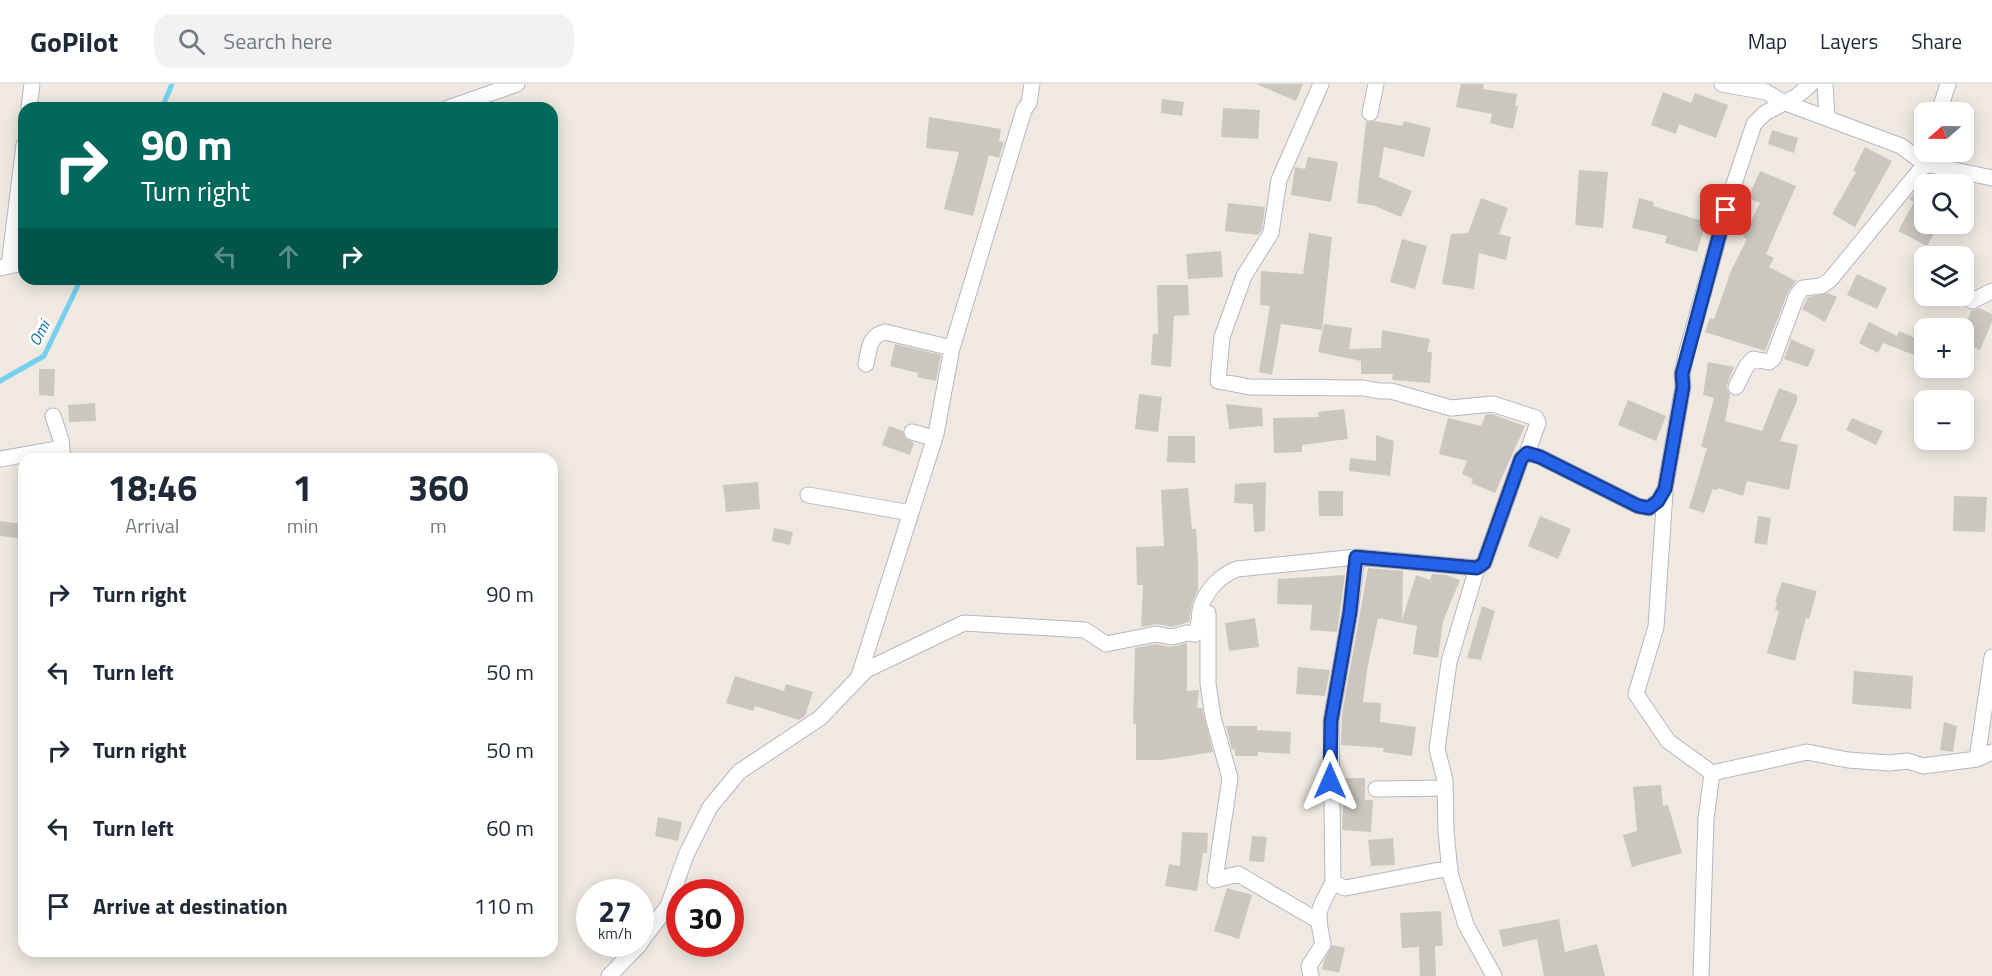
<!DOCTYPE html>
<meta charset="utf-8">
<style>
:root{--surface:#fff;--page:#f2f2f3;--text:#1f2937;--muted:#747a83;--line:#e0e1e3}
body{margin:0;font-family:"Titillium Web",sans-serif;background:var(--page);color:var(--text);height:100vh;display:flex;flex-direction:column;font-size:22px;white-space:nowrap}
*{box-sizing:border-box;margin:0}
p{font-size:20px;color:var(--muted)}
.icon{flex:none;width:33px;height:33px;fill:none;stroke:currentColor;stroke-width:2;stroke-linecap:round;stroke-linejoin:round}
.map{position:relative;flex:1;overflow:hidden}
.sheet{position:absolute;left:18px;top:369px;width:540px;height:504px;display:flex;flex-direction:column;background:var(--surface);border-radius:18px;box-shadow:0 3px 15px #0003}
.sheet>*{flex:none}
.top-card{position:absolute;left:18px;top:18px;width:540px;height:183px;border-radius:18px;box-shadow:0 3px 15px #0003;background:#00695c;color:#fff;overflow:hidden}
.needle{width:39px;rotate:250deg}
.buttons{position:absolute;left:1914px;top:18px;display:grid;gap:12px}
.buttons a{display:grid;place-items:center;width:60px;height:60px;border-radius:12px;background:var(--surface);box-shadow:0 3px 15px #0003;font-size:30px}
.speed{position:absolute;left:576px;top:795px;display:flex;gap:12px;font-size:30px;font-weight:700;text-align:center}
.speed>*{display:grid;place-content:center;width:78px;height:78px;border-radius:50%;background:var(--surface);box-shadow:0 3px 15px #0003;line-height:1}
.speed small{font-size:15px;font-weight:400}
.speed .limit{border:9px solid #d22;background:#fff;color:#111}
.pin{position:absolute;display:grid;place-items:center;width:51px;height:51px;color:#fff;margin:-26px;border-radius:12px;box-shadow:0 3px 9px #0006}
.me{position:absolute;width:66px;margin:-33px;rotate:0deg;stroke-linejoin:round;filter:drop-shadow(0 0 4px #0008)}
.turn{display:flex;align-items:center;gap:21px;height:126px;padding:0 24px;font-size:27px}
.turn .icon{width:78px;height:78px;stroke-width:2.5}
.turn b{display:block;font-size:42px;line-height:51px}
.lanes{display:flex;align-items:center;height:57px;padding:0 24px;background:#0003;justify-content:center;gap:30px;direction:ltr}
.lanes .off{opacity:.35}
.eta{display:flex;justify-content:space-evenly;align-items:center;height:102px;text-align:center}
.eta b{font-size:36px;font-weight:700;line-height:42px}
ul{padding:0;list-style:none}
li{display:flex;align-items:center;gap:18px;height:78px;padding:0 24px}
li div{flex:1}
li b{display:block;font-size:22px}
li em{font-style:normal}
header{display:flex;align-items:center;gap:36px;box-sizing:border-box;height:84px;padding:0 30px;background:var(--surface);border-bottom:2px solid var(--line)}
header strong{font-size:28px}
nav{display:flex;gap:33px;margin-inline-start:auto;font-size:21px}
.search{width:420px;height:54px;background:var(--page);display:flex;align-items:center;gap:15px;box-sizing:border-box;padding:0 21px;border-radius:18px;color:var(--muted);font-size:22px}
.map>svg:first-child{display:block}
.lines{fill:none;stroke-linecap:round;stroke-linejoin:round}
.stream{stroke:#75cff0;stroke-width:5}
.building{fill:#cbc7bf}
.street-casing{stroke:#b4b7c1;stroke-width:17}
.street{stroke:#fff;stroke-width:15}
.route-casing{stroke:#184099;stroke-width:15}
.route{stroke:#2563eb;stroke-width:10}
.labels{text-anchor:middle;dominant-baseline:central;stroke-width:6;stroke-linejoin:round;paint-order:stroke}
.water-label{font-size:16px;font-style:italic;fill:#0d6fa3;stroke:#fff}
</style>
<header>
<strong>GoPilot</strong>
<div class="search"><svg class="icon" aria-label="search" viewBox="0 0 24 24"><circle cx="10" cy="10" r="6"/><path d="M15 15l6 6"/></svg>Search here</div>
<nav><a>Map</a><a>Layers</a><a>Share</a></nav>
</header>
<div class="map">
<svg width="1992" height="892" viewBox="0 0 1992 892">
<rect width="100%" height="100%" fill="#efe9e1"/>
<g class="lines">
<path class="stream" d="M162,24L172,0
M0,297L44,272L81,195"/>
</g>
<path class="building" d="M1256,0H1303L1296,17Z
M1461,0H1484L1483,5L1517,10L1515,22H1518L1513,45L1490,39L1492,30L1456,23Z
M1663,8L1691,19L1695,9L1728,21L1716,54L1679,40L1676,50L1651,41Z
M1162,15L1184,18L1182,32L1161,29Z
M1223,24L1260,26L1258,55L1221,53Z
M929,33L1001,45L999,57L1004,58L999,74L989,71L973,132L944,125L959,68L926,64Z
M1375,37L1402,42L1404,37L1431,44L1424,73L1384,63L1379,93L1412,107L1401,133L1375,122L1357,119L1366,38Z
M1772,46L1798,54L1794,69L1768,60Z
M1865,63L1892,77L1855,143L1832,130L1856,88L1853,87Z
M1308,73L1338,78L1331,118L1291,111L1295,83L1305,85Z
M1579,86L1608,88L1603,144L1575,141Z
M1760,87L1796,102L1766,170L1774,174L1769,183L1796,197L1788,208L1765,267L1705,248L1710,234L1714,235L1731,187L1747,155L1743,153L1760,119L1748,114Z
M1924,99V140H1939L1927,162L1898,147L1914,118L1909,115Z
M1481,114L1508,124L1499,150L1511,153L1506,176L1479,169L1474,205L1442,200L1451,150L1468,149Z
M1639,114L1654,118L1653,122L1706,138L1697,168L1665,159L1667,152L1632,144Z
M1228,119L1265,123L1262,146L1258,151L1225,147Z
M1309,149L1332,153L1322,246L1281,240L1272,291L1259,288L1270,222L1260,221L1261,187L1303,190Z
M1402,155L1427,162L1415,205L1390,198Z
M1221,167L1223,193L1188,195L1186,170Z
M1857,190L1887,204L1877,225L1847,211Z
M1157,201H1188L1189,231L1174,232L1171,283L1151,281L1153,250H1158Z
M1828,209L1837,213L1825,238L1802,225L1808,213Z
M1979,224L1992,230V238L1980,266L1964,259V246L1971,227Z
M1869,238L1897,252L1899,247L1924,258L1919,273L1883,259L1878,269L1859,259Z
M1324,240L1352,244L1349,265L1381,264L1382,246L1430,255L1427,268H1432L1430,299L1392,296L1393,290H1361V277L1318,268Z
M1791,255L1815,266L1808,283L1784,275Z
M895,260L941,271L936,297L917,293L918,289L890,282Z
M1708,278L1734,283L1726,303L1730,310L1725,337L1762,347L1779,304L1797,311V317L1780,357L1798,361L1789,406L1747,397L1743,412L1718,404L1717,406L1713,405L1704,429L1689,424L1707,364L1701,363L1714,314L1703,311Z
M39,285H55L54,312L39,311Z
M1139,310L1162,313L1158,348L1135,345Z
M1628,316L1666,332L1656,357L1618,341Z
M95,319L96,337L69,338L68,321Z
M1226,320L1262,324L1263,342L1229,345Z
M1344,325L1348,355L1302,361V368L1274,369L1273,334L1319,333L1318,328Z
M1486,330H1492L1525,342L1495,409L1471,399L1473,395L1462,390L1467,377L1439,370L1448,334L1481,342Z
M1852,334L1883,347L1876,361L1846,346Z
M889,342L903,347L905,354L914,359L910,371L882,361Z
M1376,351L1394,357L1390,392L1349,387L1350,374L1376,377Z
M1168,352H1195V379L1167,378Z
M758,398L760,425L726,428L723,401Z
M1266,398L1265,447L1254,448L1253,420L1234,419L1235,400Z
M1188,404L1192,445H1196L1198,478V506L1192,520L1189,538L1172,543L1157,540L1141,543L1143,501H1137L1136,463L1164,462L1161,406Z
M1318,407H1343V432H1319Z
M1954,412L1987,413L1985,448L1953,447Z
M1540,432L1571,445L1558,475L1528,462Z
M1758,432L1771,434L1767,461L1754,459Z
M0,437L24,440V455L0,452Z
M774,444L793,448L790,461L772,457Z
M1368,484L1403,487L1402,536L1416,491L1430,496L1432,490L1447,491L1460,496L1443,537L1438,574L1413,570L1417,542L1378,534L1367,586L1363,618L1381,619L1380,638L1416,643L1412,672L1383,668L1384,664L1341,661L1342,630Z
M1345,491L1337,548L1310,546L1312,521L1277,520L1278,495Z
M1782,498L1817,507L1809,535L1806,534L1795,577L1767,569L1779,527L1775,526L1777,518H1775Z
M1482,522L1495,527L1481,576L1467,574Z
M1255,534L1259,563L1229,567L1225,539Z
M1187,559V607L1199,606L1197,624H1202L1213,668L1162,676H1136V640H1133L1135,564L1156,560L1171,563Z
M1298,583L1330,586L1325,612L1296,610Z
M1854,587L1913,592L1911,625L1852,620Z
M735,592L784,607L786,600L813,608L805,632L799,636L755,622L753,627L726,619Z
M1944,638L1957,642L1953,668L1940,666Z
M1226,642H1257V646L1291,648L1290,670L1258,668V672H1235V665L1232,666Z
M1344,694H1365V716H1373L1371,748L1342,746Z
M1661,701L1663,722L1668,721L1682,769L1632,783L1623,751L1637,747L1633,703Z
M658,733L682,738L678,757L655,752Z
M1182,748L1208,749L1207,769H1203L1197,807L1165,802L1169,780L1180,782Z
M1252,752L1267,753L1264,778L1249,777Z
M1393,754L1395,781L1371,782L1368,756Z
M1227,804L1252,811L1239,855L1214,847Z
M1441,827L1443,862H1435L1436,892H1420L1419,863L1402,864L1400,829Z
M1559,835L1565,868L1597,860L1605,892H1544L1537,855L1503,863L1499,846Z
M1332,861L1345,864L1339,889L1322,885L1324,876Z"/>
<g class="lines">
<defs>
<path id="street" d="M1321,0L1279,96L1271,149L1244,192L1222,253L1218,297L1250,303L1364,304L1379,307H1391L1451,324L1493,320L1536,334L1538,339L1527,369L1521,375L1484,479L1477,484L1449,578L1437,665L1445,696L1446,747L1450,789L1466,841L1494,892
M1722,0L1766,8L1783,18L1901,62L1925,80L1992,94
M1825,0L1827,34
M29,24L32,0
M448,24L517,0
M1939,28L1948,0
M1370,29L1376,0
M9,182L24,61
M0,184L24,179
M1972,217L1992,207
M866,280C869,266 869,251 885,248L952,264
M1736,303L1746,283L1753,275L1769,278L1773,275L1797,211L1803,204L1821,202L1830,196L1925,80L1930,68
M53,332L61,356L63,375
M912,348L930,353L936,350L952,264L1024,26L1029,19L1032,0
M1527,369L1540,373L1638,422L1649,424L1658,417L1665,405L1683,302L1682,290L1686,271L1732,106L1754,40L1765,29L1797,12L1811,0
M0,375L62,364
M1665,408L1656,543L1636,610L1668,657L1712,689L1706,735L1701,892
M808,411L911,429
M1208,529V600L1213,633L1230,694L1215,796L1238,790L1317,836
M859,592L936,350
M1977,675L1992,573
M1712,689L1807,668L1848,676L1889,679L1908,677L1923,682L1977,675L1992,668
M1376,705L1445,704
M1333,799L1331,637L1350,528L1357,473
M640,859L668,822L686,771L710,723L739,688L820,634L866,586L964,539L1085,546L1106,560L1156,550L1172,553L1187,549L1195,550C1201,541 1198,532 1201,522C1207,505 1221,491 1237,485L1357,473L1477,484
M609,892L640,860
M1311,892L1309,882L1323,860C1316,827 1317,828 1333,799L1345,804L1450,784"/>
</defs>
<use href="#street" class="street-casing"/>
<use href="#street" class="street"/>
</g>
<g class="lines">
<defs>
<path id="route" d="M1330,697L1331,637L1350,528L1356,473L1477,484L1484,479L1521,375L1527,369L1540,373L1638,422L1649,424L1658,417L1665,405L1683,303L1682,290L1726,126"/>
</defs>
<use href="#route" class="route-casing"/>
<use href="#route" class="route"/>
</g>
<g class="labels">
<g class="water-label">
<text transform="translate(39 249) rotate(-62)">Omi</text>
</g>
</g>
</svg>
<div class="buttons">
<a><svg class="needle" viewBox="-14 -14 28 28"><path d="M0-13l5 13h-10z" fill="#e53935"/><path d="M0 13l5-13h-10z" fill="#747a83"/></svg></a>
<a><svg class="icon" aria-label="search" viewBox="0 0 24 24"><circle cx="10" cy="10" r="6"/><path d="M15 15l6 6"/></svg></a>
<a><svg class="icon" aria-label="layers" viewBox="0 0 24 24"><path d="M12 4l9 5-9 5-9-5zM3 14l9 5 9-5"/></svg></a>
<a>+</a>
<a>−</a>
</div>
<div class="speed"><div>27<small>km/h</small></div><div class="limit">30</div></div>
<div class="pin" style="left:1726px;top:126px;background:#d93025"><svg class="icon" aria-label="arrive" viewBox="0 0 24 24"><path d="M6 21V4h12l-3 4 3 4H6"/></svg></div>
<svg class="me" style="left:1330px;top:697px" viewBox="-20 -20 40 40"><path d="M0-17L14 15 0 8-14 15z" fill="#2563eb" stroke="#fff" stroke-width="4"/></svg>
<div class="top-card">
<div class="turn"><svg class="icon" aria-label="right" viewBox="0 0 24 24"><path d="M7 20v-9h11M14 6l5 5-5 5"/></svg><div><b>90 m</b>Turn right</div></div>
<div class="lanes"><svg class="icon off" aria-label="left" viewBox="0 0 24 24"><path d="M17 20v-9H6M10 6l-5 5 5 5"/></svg><svg class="icon off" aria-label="ahead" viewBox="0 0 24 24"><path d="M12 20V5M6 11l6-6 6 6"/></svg><svg class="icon" aria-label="right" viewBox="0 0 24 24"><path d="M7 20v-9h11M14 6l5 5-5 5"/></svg></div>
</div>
<section class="sheet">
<div class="eta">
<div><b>18:46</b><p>Arrival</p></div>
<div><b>1</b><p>min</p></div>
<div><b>360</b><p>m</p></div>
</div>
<ul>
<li><svg class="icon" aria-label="right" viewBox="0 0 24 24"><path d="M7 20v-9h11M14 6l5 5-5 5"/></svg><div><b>Turn right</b></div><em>90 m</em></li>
<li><svg class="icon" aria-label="left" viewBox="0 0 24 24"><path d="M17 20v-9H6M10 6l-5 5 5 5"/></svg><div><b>Turn left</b></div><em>50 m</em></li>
<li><svg class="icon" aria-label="right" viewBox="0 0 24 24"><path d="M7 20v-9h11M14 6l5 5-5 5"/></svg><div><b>Turn right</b></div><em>50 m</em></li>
<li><svg class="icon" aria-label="left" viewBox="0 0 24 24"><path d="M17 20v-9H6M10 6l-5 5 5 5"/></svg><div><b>Turn left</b></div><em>60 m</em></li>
<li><svg class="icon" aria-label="arrive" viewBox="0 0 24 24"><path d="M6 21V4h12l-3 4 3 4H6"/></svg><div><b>Arrive at destination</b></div><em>110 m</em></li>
</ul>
</section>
</div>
